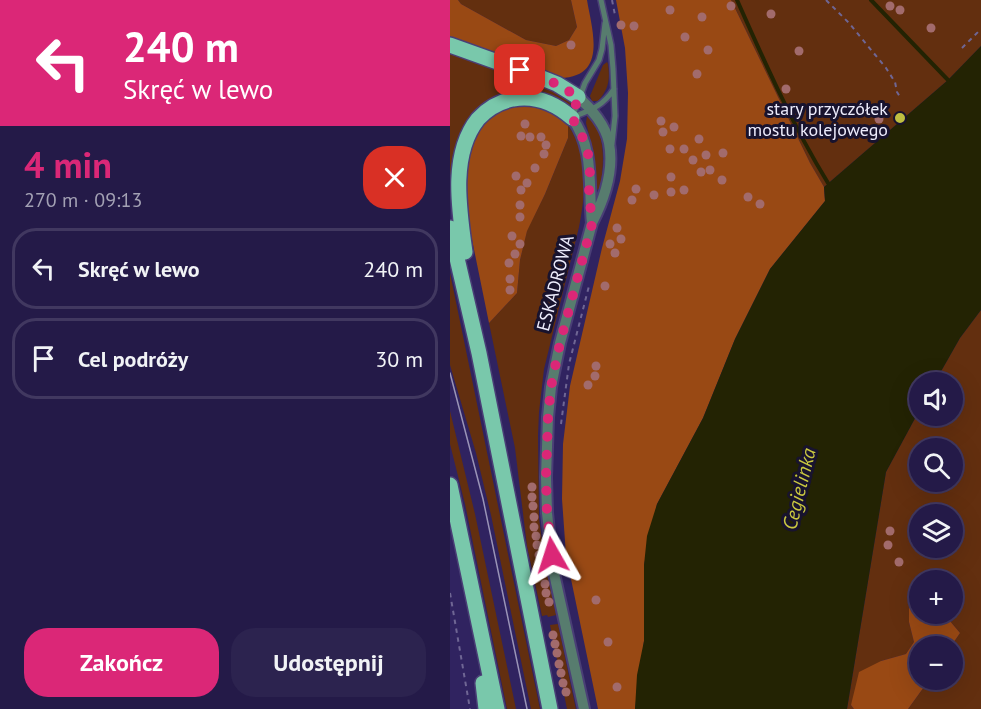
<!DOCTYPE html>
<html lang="pl">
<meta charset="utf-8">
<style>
:root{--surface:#241a48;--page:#2c234f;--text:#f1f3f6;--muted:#a3a1b4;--line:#413860;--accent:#db2777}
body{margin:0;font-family:"PT Sans",sans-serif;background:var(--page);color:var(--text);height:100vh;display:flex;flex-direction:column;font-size:22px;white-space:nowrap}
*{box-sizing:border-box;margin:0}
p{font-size:20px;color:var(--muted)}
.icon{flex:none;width:33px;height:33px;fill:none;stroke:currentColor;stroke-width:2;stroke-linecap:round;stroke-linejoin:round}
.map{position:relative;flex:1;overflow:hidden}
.drawer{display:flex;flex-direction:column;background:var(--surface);width:450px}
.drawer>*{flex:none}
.hud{background:#db2777;color:#fff;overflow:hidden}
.tools{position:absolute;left:459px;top:372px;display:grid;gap:12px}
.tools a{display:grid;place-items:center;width:54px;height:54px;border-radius:50%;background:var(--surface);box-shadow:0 6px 24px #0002,0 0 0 2px var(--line);font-size:30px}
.pin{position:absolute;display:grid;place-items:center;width:51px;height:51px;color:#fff;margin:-26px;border-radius:12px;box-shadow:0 3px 9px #0006}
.me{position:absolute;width:66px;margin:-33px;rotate:354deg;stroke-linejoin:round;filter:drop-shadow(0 0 4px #0008)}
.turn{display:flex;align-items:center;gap:21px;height:126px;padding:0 24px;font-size:27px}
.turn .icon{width:78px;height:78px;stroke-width:2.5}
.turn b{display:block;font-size:42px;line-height:51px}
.round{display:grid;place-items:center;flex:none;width:63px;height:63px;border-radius:24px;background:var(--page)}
.overview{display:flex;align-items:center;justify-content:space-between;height:102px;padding:0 24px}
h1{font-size:36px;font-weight:700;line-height:45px;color:var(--accent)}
.primary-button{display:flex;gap:12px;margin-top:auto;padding:12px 24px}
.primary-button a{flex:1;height:69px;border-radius:24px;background:var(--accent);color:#fff;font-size:24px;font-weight:700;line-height:69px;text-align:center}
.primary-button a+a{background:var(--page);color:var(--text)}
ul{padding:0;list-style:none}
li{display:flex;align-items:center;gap:18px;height:81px;margin:0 12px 9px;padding:0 12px;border:3px solid var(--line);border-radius:24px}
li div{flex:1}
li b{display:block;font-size:22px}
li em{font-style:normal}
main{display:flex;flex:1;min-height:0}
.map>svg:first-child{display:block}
.green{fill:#632f0f;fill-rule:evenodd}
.forest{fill:#994914}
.water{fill:#232303}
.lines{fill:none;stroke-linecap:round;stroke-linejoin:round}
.stream{stroke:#232303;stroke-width:4}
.service-casing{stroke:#4a3f76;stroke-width:8}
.minor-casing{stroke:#4a3f76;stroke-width:14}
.primary-casing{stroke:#4a3f76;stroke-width:18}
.path{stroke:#6f6694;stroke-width:2;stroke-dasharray:4.5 4.5;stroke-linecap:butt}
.service{stroke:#577c6e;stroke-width:5}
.minor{stroke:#577c6e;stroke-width:10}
.primary{stroke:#79c8ab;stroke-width:15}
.tram{stroke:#9a94b7;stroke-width:1.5}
.tree{fill:#a26b6c}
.route{stroke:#db2777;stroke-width:10;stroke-dasharray:0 18}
.poi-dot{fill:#bfbe41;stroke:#18132e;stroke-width:2}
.labels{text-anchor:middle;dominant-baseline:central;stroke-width:6;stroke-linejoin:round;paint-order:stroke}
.poi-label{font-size:18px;fill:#edecfc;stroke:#18132e;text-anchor:end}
.street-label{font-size:18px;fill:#edecfc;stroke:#18132e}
.water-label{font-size:20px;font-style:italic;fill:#cac840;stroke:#18132e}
</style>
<main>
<section class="drawer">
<div class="hud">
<div class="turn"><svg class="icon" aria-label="left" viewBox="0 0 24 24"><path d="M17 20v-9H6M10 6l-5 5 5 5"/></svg><div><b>240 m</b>Skręć w lewo</div></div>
</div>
<div class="overview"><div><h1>4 min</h1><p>270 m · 09:13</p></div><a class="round" style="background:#d93025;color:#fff"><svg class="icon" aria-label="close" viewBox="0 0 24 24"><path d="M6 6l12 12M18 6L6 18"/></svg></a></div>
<ul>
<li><svg class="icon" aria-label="left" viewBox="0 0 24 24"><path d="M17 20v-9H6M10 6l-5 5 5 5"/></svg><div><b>Skręć w lewo</b></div><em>240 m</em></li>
<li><svg class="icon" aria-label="arrive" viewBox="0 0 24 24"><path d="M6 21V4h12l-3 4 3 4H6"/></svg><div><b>Cel podróży</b></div><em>30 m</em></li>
</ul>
<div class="primary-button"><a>Zakończ</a><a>Udostępnij</a></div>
</section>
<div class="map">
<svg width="531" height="709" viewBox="0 0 531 709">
<rect width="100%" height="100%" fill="#302360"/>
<path class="green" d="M8,0H121L127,27L119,40L106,46L76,40L11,4Z
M281,0H531V46L498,80L374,187L360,163Z
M0,52L106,89L125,102L120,105L96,96L22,115C6,135 5,152 2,177H0Z
M157,62L158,64C160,80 159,89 148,101H142L140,96L153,65Z
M137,116C157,132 154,165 150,188L147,190L146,188L144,154L136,123Z
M118,125C139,156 136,192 129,227L94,369L89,412L88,435L89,518L93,548L106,615L98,617L97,615L92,616L77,546L65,448L39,323L67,293L70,260L77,230L95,194L118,138Z
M0,273L90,709H81L41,515L26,453L0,365Z
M531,310V709H458L479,680H502V646H501L510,633L494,614H502V580H470L469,606H459V622L464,642L456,654L431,661L401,705L404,709H397L436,472L469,411L470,416H502V382H485L510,338ZM470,448H502V482H470ZM470,514H502V548H470Z
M0,411L25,514L66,709H57L15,504L0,444Z
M108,624L124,700L126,709H117L100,625Z"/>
<path class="forest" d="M0,0H8L11,4L76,40L106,46L119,40L127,27L121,0H137C142,30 158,77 110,78L0,39Z
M166,0H281L360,163L374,187L375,201L320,269L285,339L253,418L207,504L194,565V641L185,709H148L116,555L112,499L113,444L120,386L152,248L170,181L177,139L178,93L175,48Z
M74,104C93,108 104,111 118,125V138L95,194L77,231L70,260L67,293L39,323L17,215L15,166L25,131L42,114L63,105Z
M459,606H469L470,614H494L510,633L501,646H470V680H479L458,709H404L401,705L409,672L431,661L456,654L464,642L459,622Z"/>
<path class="water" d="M531,46V310L510,338L485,382H470L469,411L436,472L397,709H185L187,675L194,641V565L197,536L207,504L253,418L285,339L320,269L375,201L374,187L498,80Z"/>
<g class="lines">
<path class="stream" d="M287,0C314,61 343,126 378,183
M421,0L498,80"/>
<defs>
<path id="service" d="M151,0L161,45L163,69L165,116L162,144
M123,115L135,83L149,60L152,49L155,23
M123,117C141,110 153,106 164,89"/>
<path id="minor" d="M128,97C141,108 156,126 159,143C164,170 154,200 142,223L110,343L101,387L98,417L96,477L97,513L103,569L134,709
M122,118C145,149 138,187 142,223"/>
<path id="primary" d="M0,45L92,78L107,84L128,97
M0,228L29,353L100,709
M15,252C9,209 0,154 28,119C38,108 48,102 63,99C86,95 105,103 122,118
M0,485L47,709
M33,683L36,709"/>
</defs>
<use href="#service" class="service-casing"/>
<use href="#minor" class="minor-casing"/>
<use href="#primary" class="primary-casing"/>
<path class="path" d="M162,0L165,15
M376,0L399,23L436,68L445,82L447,92L450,97
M512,48L531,29
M111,424L119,364L139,286
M0,593L20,709"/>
<use href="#service" class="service"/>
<use href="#minor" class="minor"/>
<use href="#primary" class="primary"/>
<path class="tram" d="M0,373L33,499L77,709"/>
</g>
<g class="tree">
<circle cx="281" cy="6" r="4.5"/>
<circle cx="440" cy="6" r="4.5"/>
<circle cx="220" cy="10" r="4.5"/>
<circle cx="450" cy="10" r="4.5"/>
<circle cx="321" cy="14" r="4.5"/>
<circle cx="252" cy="17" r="4.5"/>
<circle cx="171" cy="25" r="4.5"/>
<circle cx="184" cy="26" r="4.5"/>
<circle cx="481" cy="28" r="4.5"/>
<circle cx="235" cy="37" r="4.5"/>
<circle cx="121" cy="45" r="4.5"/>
<circle cx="258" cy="50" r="4.5"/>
<circle cx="349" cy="51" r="4.5"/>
<circle cx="247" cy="74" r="4.5"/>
<circle cx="336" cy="89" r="4.5"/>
<circle cx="429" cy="119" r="4.5"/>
<circle cx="211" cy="121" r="4.5"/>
<circle cx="75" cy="124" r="4.5"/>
<circle cx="224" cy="127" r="4.5"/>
<circle cx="414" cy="131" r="4.5"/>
<circle cx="213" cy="132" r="4.5"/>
<circle cx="71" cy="136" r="4.5"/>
<circle cx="80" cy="137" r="4.5"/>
<circle cx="91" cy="137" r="4.5"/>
<circle cx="249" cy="139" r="4.5"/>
<circle cx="96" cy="145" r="4.5"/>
<circle cx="220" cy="149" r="4.5"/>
<circle cx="234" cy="149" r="4.5"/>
<circle cx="273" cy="153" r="4.5"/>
<circle cx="94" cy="154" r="4.5"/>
<circle cx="256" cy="155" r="4.5"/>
<circle cx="243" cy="160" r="4.5"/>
<circle cx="85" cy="168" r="4.5"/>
<circle cx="260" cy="170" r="4.5"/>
<circle cx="251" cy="172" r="4.5"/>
<circle cx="66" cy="176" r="4.5"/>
<circle cx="221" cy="177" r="4.5"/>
<circle cx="272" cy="180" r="4.5"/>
<circle cx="77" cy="183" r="4.5"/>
<circle cx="186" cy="189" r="4.5"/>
<circle cx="71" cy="190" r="4.5"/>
<circle cx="234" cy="190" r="4.5"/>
<circle cx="221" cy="192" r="4.5"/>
<circle cx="204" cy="195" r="4.5"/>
<circle cx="298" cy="197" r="4.5"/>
<circle cx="182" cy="200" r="4.5"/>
<circle cx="310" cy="204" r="4.5"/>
<circle cx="70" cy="205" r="4.5"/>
<circle cx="70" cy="217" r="4.5"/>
<circle cx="167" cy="228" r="4.5"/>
<circle cx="62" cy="236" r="4.5"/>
<circle cx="171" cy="239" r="4.5"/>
<circle cx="70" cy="244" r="4.5"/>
<circle cx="160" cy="244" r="4.5"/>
<circle cx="165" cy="253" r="4.5"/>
<circle cx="65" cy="254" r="4.5"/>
<circle cx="59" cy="263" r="4.5"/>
<circle cx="60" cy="279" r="4.5"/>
<circle cx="155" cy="286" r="4.5"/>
<circle cx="60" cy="290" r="4.5"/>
<circle cx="146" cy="366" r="4.5"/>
<circle cx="145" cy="376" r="4.5"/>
<circle cx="138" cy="385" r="4.5"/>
<circle cx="82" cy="487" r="4.5"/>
<circle cx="82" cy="497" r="4.5"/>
<circle cx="83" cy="506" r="4.5"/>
<circle cx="84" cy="517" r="4.5"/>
<circle cx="84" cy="527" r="4.5"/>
<circle cx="440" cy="531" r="4.5"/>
<circle cx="86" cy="536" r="4.5"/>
<circle cx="87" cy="545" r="4.5"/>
<circle cx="438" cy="545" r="4.5"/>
<circle cx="89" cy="555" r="4.5"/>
<circle cx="449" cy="562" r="4.5"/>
<circle cx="90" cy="565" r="4.5"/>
<circle cx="93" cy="574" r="4.5"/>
<circle cx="95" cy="584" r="4.5"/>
<circle cx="96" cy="593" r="4.5"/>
<circle cx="146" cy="600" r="4.5"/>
<circle cx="99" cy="602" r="4.5"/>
<circle cx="103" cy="635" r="4.5"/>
<circle cx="158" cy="642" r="4.5"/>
<circle cx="105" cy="644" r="4.5"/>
<circle cx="107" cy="653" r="4.5"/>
<circle cx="109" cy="664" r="4.5"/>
<circle cx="111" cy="673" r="4.5"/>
<circle cx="113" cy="683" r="4.5"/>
<circle cx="167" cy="687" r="4.5"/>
<circle cx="116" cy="692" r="4.5"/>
</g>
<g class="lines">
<path class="route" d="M70,70L107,84L128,97L122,118L131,133L138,154L140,174L139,192L142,224L110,343L101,387L98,417L96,477L97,513L102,555"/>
</g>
<circle class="poi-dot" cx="450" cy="118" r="6"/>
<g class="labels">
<g class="poi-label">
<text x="438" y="108">stary przyczółek<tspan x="438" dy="21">mostu kolejowego</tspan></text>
</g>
<g class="street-label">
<text transform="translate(105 283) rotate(-75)">ESKADROWA</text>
</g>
<g class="water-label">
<text transform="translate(349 489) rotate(-76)">Cegielinka</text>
</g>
</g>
</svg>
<div class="tools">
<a><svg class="icon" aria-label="sound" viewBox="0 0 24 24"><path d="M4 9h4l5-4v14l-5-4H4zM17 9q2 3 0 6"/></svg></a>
<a><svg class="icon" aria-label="search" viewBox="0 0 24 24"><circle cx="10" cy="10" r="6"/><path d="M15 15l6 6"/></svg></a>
<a><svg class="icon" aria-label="layers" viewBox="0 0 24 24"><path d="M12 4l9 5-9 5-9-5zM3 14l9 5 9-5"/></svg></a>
<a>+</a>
<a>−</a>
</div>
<div class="pin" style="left:70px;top:70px;background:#d93025"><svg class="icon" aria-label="arrive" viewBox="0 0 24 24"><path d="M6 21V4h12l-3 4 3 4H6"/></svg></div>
<svg class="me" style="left:102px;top:555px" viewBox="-20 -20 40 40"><path d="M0-17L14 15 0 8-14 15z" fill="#db2777" stroke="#fff" stroke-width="4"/></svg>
</div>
</main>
